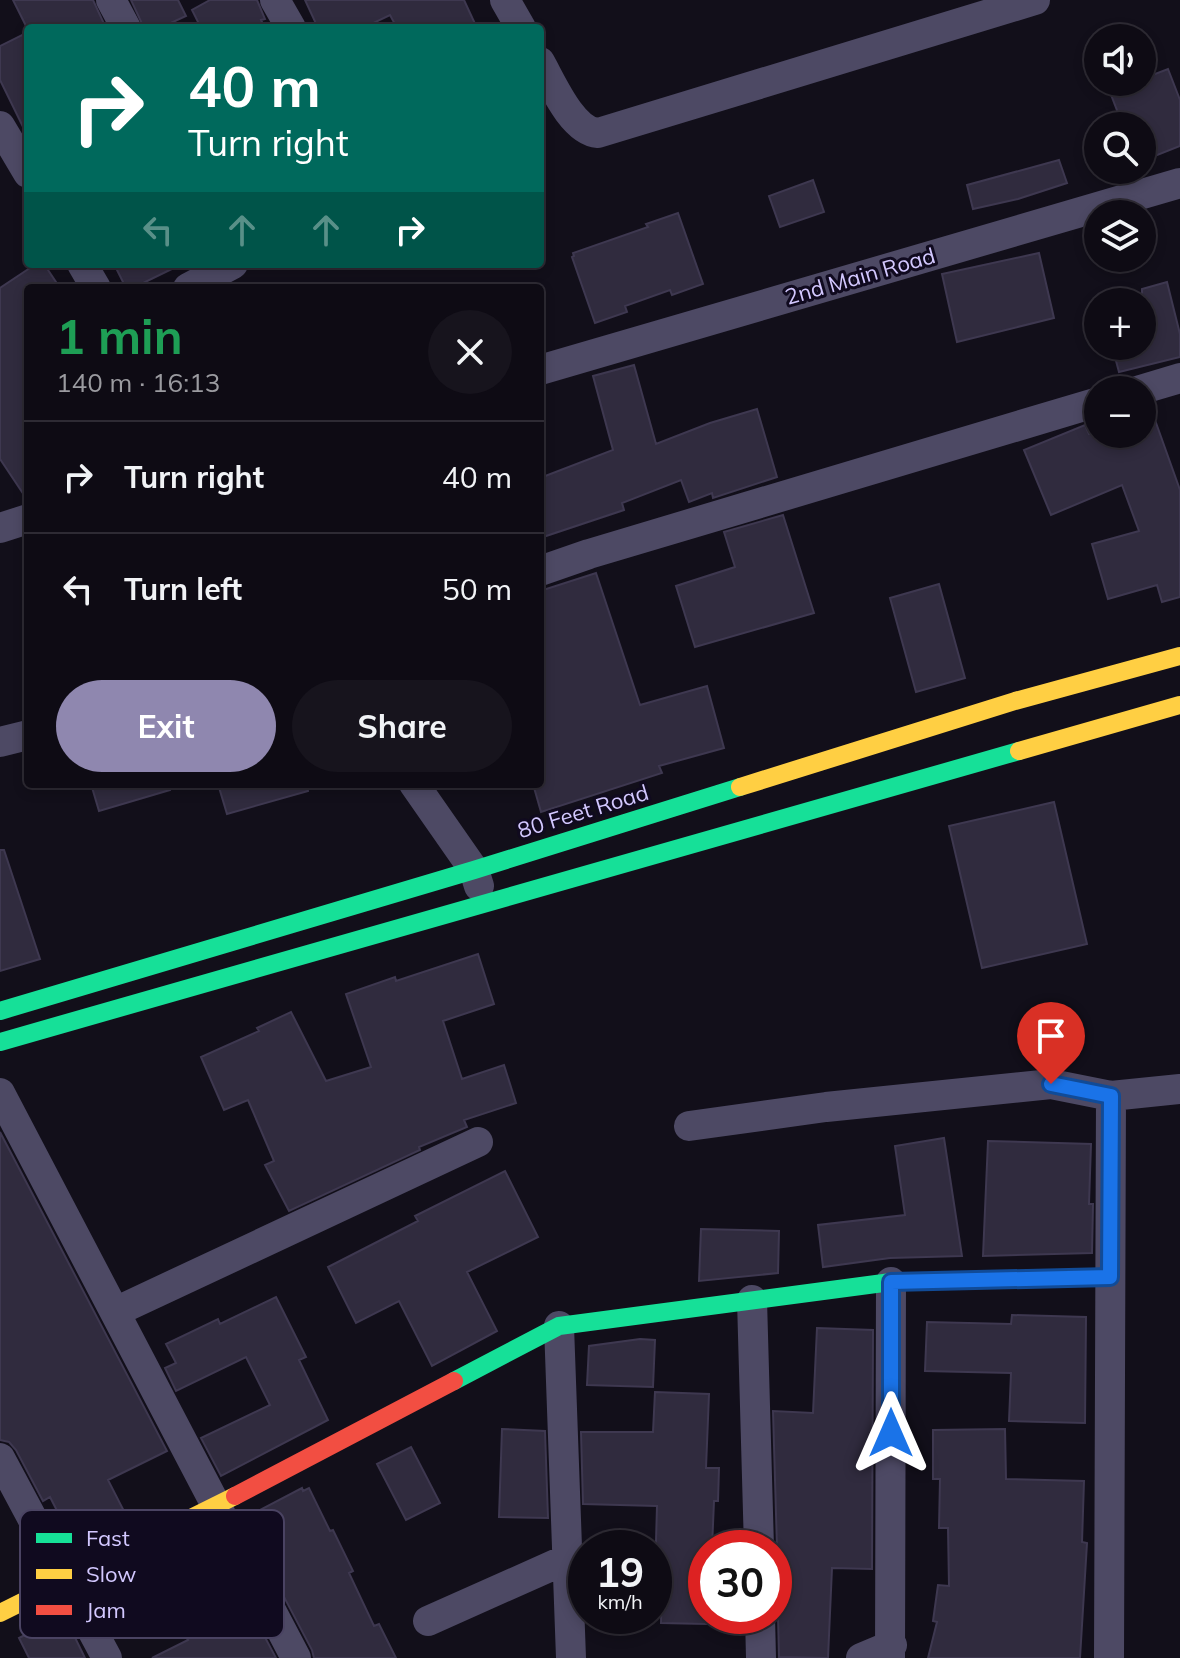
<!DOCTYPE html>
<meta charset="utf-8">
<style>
:root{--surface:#0e0b14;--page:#17141d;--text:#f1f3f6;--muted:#9b9ba0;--line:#2e2b34;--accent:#8f87af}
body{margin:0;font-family:Mulish,sans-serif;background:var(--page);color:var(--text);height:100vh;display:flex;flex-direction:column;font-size:30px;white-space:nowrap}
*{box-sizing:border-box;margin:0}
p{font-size:26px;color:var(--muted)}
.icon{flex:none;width:44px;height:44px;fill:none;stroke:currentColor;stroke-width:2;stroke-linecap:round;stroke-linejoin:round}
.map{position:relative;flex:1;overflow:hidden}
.panel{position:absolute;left:24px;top:284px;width:520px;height:504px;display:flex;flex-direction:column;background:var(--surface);border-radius:8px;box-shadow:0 4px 12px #0003,0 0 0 2px var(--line)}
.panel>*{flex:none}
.guide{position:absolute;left:24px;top:24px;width:520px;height:244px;border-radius:8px;box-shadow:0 4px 12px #0003,0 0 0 2px var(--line);background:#00695c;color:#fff;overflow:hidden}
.controls{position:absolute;left:1084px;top:24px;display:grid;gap:16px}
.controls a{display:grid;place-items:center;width:72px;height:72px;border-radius:50%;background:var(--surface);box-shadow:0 4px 12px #0003,0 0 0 2px var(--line);font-size:40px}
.speed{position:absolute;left:568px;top:1530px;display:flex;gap:16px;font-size:40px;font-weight:700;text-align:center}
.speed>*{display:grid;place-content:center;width:104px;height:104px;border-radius:50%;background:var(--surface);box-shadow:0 4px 12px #0003,0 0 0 2px var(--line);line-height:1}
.speed small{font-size:20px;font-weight:400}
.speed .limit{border:12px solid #d22;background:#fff;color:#111}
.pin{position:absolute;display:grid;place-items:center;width:68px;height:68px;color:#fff;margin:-82px -34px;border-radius:50% 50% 50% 0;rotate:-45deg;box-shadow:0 0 8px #0007}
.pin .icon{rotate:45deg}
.me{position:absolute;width:88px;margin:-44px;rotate:0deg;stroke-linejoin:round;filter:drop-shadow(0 0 6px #0008)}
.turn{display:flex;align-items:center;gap:28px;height:168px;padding:0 32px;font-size:36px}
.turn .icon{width:104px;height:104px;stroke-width:2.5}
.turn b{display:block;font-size:56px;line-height:68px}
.lanes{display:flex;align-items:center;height:76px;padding:0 32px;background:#0003;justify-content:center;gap:40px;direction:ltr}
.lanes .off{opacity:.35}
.round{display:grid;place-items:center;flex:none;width:84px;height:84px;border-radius:42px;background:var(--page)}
.summary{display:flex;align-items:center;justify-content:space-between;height:136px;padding:0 32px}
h1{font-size:48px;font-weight:700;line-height:60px;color:#1e9e55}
.action{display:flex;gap:16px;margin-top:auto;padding:16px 32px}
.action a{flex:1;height:92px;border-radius:48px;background:var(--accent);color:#fff;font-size:32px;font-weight:700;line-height:92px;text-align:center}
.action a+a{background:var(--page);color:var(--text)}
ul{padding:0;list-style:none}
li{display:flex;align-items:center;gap:24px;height:112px;padding:0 32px;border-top:2px solid var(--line)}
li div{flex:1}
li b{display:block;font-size:30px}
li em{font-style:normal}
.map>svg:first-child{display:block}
.building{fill:#302b3e;stroke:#3e3850;stroke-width:2}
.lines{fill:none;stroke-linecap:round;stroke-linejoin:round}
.street{stroke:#4d4964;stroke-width:30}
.fast{stroke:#16e098;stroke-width:18}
.slow{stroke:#ffcf43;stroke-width:18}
.jam{stroke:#f24e42;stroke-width:18}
.route-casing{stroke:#114b97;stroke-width:20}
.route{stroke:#1a73e8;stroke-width:14}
.labels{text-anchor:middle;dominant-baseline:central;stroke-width:6;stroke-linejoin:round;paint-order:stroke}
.street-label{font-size:22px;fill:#d3c8ff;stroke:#100a1f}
.key{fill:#100a1f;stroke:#4a4362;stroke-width:2}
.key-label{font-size:22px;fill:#d3c8ff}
</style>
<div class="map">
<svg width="1180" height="1658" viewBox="0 0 1180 1658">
<rect width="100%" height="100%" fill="#120f1a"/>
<path class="building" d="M13,0H93L106,28H27Z
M131,0H178L186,16L160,28H144Z
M210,0H257L265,19L261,20L265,28H201L192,10Z
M305,0H464L477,28H397L390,15L363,28H318Z
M28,32V137L0,80V46Z
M1168,69L1180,100V146L1142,161V126H1123L1110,92L1134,82H1142V79Z
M1059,160L1067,183L1018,199L973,209L967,185Z
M813,180L824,212L780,227L769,196Z
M678,213L703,284L672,295L670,290L625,306L627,312L595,323L572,257L574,256L573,253L648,227L646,224Z
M1039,253L1054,318L957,342L942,274Z
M36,264H44L60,288H28V501L0,459V288Z
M114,264H182L133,288H126Z
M1167,282L1180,334V357L1119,372L1112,346H1142V289Z
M634,365L656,444L710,423L757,409L777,477L713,498L712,493L689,502L681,480L622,503L624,510L540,538V478L613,450L593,376Z
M1150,406L1180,490V597L1162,602L1157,585L1108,599L1092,544L1139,531L1122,485L1051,515L1024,450L1085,425L1089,434H1142V407Z
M783,515L814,613L695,647L676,586L735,567L724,532Z
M596,573L640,705L707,686L724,748L659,766L662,773L541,812L533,784H540V591Z
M939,584L965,678L916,692L890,598Z
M91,784H169L170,790L99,811Z
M218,784H307L308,791L227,814Z
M1054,802L1087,944L982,968L949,826Z
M0,850H4L40,959L0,971Z
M478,954L494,1004L443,1021L462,1079L504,1065L516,1103L464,1120L467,1127L419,1147L420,1150L289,1211L265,1165L274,1161L248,1100L224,1110L201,1057L259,1031L257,1028L291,1012L326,1081L371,1067L346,994L395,977L396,981Z
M0,1132L167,1451L108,1480L127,1517L74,1544L50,1497L43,1501L16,1450L9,1442L0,1440Z
M944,1138L962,1256L890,1258L823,1267L818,1225L905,1215L895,1146Z
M988,1141L1091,1144L1089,1204H1093L1092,1253L983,1256Z
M505,1171L538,1237L467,1272L497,1331L432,1366L399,1301L356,1323L328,1267L418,1221L415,1216Z
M701,1229L779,1231L778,1273L699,1281Z
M276,1297L306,1357L299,1360L328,1420L221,1476L201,1438L270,1405L246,1357L176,1391L165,1368L176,1363L166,1344L218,1319L220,1324Z
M1012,1315L1086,1317L1085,1423L1009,1421L1011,1373L925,1371L927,1322L1011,1324Z
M817,1328L873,1330L872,1569L832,1568L828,1658L779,1657L778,1616L774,1605V1558L777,1548L773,1411L813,1413Z
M640,1339L655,1340L653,1387L587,1385L589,1346Z
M655,1392L709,1394L706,1468H719L718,1501H714L712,1548H706V1624L661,1623L662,1576H655L657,1506L583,1504L581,1432H653Z
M502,1429L545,1431L548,1518L499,1517Z
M1005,1429L1006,1479L1084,1481L1082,1542L1087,1543L1080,1658H928L937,1622L933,1621L938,1585L949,1586L948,1528H939L940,1479H933V1430Z
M411,1447L440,1503L406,1520L377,1464Z
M302,1488L303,1491L309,1488L330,1531L333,1530L353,1571L349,1573L374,1626L379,1624L396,1658H314L312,1650L243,1519Z
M202,1542L222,1583L233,1577L276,1658H152L188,1640L169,1601L112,1629L96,1599L154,1571L152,1566Z
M64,1615L85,1658H29L19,1638Z"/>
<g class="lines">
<path class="street" d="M111,0L126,28
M275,0L291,28
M505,0L521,28
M540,62C552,83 572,131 598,133L1035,0
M0,126L28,173
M82,264L96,288
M188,288L233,264
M540,370L1180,183
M1140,390L1180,378
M0,528L28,519
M540,571L589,554L1098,402
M0,742L28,735
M414,784L474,870L479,886
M0,1093L296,1658
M689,1126L826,1107L1051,1084L1111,1096
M752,1300L759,1548
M115,1312L478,1142
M559,1326L571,1658
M0,1458L107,1658
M760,1616L761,1658
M428,1621L567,1559
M861,1658L892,1645
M890,1658L891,1282
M1109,1658L1111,1096L1180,1089"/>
<path class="fast" d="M0,1011L474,870L740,787
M0,1042L1019,751
M454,1381L559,1326L891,1282L1110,1277"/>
<path class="slow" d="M1019,751L1180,705
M740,787L1015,701L1180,656
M0,1613L235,1496"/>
<path class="jam" d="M235,1496L454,1381"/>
</g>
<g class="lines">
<defs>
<path id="route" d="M891,1433V1282L1110,1277L1111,1096L1051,1084"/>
</defs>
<use href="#route" class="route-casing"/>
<use href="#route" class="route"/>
</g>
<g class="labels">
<g class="street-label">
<text transform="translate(860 276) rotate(-16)">2nd Main Road</text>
<text transform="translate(583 811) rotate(-17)">80 Feet Road</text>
</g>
</g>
<rect x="20" y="1510" width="264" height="128" rx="12" class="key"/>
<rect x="36" y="1533" width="36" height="10" fill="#16e098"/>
<rect x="36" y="1569" width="36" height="10" fill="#ffcf43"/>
<rect x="36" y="1605" width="36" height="10" fill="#f24e42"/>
<g class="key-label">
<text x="86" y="1546">Fast</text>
<text x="86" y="1582">Slow</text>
<text x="86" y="1618">Jam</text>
</g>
</svg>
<div class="controls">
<a><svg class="icon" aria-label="sound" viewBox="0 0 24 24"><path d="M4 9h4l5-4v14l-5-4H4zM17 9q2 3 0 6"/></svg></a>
<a><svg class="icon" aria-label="search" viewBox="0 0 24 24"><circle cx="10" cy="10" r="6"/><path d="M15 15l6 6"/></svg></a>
<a><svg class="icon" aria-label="layers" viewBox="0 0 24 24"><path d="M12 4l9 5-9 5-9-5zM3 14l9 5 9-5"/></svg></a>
<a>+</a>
<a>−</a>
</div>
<div class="speed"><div>19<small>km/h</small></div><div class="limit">30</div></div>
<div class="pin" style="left:1051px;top:1084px;background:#d93025"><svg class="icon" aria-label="arrive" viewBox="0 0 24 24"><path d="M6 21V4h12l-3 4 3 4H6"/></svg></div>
<svg class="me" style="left:891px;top:1433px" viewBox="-20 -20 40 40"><path d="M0-17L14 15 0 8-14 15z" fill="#1a73e8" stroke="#fff" stroke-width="4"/></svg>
<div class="guide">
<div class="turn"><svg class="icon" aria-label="right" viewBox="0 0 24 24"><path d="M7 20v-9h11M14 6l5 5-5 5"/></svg><div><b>40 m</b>Turn right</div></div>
<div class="lanes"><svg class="icon off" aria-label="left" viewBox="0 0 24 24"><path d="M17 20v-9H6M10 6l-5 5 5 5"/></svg><svg class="icon off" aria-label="ahead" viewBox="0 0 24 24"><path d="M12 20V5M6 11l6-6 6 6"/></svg><svg class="icon off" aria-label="ahead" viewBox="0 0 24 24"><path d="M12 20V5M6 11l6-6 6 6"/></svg><svg class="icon" aria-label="right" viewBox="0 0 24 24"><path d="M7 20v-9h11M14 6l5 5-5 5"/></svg></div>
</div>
<section class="panel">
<div class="summary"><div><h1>1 min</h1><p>140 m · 16:13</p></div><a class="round"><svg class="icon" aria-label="close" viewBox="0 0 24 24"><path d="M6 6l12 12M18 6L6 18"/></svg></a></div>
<ul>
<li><svg class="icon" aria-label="right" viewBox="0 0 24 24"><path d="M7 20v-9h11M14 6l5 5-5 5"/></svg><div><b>Turn right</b></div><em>40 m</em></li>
<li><svg class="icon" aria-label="left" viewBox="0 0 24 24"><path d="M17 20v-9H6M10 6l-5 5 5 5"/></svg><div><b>Turn left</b></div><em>50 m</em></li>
</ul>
<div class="action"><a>Exit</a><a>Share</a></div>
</section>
</div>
